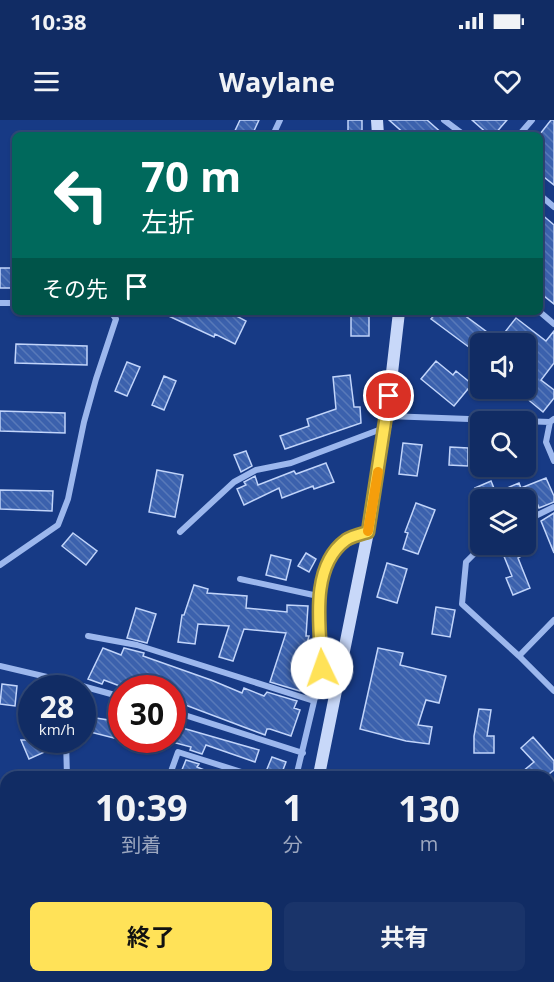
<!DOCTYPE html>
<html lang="ja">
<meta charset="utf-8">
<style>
:root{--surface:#112c64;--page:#1a346a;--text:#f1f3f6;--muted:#9ca7bf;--line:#304878;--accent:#ffe258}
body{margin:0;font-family:"Open Sans","Noto Sans JP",sans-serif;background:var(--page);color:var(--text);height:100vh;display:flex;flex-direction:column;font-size:22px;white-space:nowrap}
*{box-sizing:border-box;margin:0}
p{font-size:20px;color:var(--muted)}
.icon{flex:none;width:33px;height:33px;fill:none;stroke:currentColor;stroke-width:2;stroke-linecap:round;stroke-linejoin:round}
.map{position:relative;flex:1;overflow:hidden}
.side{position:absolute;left:0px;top:651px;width:555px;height:212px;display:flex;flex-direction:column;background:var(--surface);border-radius:18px 18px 0 0;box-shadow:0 2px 4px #0004,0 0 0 2px var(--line)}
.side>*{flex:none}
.hud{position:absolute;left:12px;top:12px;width:531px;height:183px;border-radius:9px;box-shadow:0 2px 4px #0004,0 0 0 2px var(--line);background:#00695c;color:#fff;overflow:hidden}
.fabs{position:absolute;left:470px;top:213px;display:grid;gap:12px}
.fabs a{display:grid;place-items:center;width:66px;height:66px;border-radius:9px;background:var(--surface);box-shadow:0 2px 4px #0004,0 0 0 2px var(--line);font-size:30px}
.speed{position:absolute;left:18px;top:555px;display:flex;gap:12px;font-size:30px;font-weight:700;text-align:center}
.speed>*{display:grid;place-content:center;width:78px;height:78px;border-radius:50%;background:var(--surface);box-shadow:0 2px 4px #0004,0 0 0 2px var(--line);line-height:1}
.speed small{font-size:15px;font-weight:400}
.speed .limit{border:9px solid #d22;background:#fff;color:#111}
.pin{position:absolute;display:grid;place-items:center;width:51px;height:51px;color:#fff;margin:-26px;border:3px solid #fff;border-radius:50%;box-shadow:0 2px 6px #0007}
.me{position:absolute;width:66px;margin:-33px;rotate:357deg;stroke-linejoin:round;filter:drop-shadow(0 0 4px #0008)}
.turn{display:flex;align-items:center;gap:21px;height:126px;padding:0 30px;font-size:27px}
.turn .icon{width:78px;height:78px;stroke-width:2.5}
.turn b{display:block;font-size:42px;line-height:51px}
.then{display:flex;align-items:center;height:57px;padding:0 30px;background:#0003;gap:12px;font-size:22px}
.eta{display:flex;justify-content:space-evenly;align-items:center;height:102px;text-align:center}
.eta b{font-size:36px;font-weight:700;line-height:42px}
.cta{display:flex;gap:12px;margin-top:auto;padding:12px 30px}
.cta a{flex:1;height:69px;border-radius:9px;background:var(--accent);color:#111;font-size:24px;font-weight:700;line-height:69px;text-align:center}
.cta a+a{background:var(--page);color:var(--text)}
.status{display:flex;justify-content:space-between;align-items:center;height:42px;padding:0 30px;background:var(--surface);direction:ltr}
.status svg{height:16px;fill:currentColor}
header{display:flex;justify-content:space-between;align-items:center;height:78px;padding:0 30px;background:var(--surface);font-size:27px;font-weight:700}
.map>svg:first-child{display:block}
.pitch{fill:#2952a4}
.building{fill:url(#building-back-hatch);stroke:#c1d4fa;stroke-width:1.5}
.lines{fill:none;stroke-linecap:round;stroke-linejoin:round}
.secondary-tunnel{stroke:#3a5897;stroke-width:12;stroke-dasharray:12 6;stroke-linecap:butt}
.street{stroke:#9cb7ed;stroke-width:6}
.secondary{stroke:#c8d8f9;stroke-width:12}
.route-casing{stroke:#a69339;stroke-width:15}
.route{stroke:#ffe258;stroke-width:10}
.slow{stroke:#f59e0b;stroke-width:10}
</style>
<div class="status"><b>10:38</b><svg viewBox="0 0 49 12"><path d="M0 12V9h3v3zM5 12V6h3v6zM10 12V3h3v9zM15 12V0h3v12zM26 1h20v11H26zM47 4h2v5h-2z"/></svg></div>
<header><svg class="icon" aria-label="menu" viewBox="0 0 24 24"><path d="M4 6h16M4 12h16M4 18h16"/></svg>Waylane<svg class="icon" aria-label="heart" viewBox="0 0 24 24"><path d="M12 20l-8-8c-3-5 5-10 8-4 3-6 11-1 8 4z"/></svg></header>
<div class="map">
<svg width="554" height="862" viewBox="0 0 554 862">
<defs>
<pattern id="building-back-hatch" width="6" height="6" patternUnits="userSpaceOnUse" patternTransform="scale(1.5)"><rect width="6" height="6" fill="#3b61ad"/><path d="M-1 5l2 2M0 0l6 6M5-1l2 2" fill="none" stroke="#5879b9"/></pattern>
</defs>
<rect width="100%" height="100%" fill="#173a85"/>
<path class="pitch" d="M267,857H458L454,862H274Z"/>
<path class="building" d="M240,0H259L252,15H233Z
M348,0H362V15H348Z
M389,0H427L444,15H406Z
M472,0H507L494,15H489Z
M551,0H554V65L540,54V14Z
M540,93L554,105V184L540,173Z
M0,148H13L12,168H0Z
M160,192H229L246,201L235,224L215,214L214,217Z
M437,192H460L491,215L485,224H480V229L477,233L431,199Z
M351,196H369V216H351Z
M516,198L546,221L554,211V243L541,260L554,270V278L543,292L525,277V224H510L501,217Z
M16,224L87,226V245L15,243Z
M436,241L453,255L456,251L472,264L454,286L421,259Z
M127,242L140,247L127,276L115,271Z
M350,255L354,287H360L361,303L285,329L280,316L309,306L307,299L336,289L333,257Z
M164,256L176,261L164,290L152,285Z
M0,291L65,293V313L0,311Z
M403,323L422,325L417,356L399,354Z
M450,327L468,328V346L449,345Z
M246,331L252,346L241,352L234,335Z
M326,343L334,362L314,369L313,366L282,378L279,368L244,385L237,369L246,365L244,362L255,356L258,365L294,351L296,354Z
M157,350L183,355L175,397L149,392Z
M546,358L554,376V382L539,388L534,376L526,380H480L475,368L491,361L498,378L505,375L502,370L519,363L521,368Z
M0,370L53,371L52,391L0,389Z
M416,383L435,390L418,434L403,429L408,413L405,412Z
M554,393V433L541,401Z
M73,413L97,431L86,445L62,426Z
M499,424H519L523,435L518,438L530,468L513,475L506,458L512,456Z
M306,433L316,439L309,452L298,446Z
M271,435L291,440L286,460L266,455Z
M387,443L407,449L397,483L377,477Z
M194,465L208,469L207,473L247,476L246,488L287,492V485L308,486L306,516H309L299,554L305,555L300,571L270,562L286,513L244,509L233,541L219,537L229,506L198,504L195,524L178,522L182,495H184Z
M436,487L455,490L450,517L432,514Z
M136,488L156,494L147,523L127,518Z
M103,528L121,535L124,528L144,533L143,536L211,560L242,573L244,568L264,576L267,572L297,581L294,588L300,590L291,616L270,609H267L265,615L172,580V568H125L104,560L102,564L88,559Z
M378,528L403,533L400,545L446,556L439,583L426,580L418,605L432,607L429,624L406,621L360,609Z
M2,564L17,566L15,586L0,584Z
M479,589L491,590L487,616H494V633H474V616Z
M82,596L122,602V620L82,610Z
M172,605L238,624L259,630L255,642L206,625L202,634L190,630L191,627L172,622Z
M533,617L554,641V650L545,657H516L534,642L521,628Z
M21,620H44L49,630L29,639Z
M272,637L286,642L281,655L267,649Z
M186,640L199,644L197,647L221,657H179Z"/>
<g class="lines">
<path class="secondary-tunnel" d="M247,862L249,856"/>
<path class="street" d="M444,0L464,15
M273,15L280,0
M519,15L532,0
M540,75L554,87
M0,183H15
M540,192L554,204
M387,296L550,302L554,299
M550,302L546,322L554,341
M525,401L554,387
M180,412L234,362L256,350L291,343L384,308
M484,424L466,442L462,484L519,536
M0,445L58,405L68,379L84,302L96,259L116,199L111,192
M240,459L318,476
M554,500L519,536L554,571
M88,516L137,525L314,581
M0,546L64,561L122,577
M172,591L303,633
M66,620L67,657
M169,657L178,632L257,657
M296,657L322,548L318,476L329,438L347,419L368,413
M0,686L6,684
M0,766L6,769
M0,822L6,830
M0,850L6,834
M102,862L103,856
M169,862L176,856"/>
<path class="secondary" d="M377,0L378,15
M320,650L368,412L387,296L399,192"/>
</g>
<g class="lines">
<defs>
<path id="route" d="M322,548C320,508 309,447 346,420C352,416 361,414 368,412L389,276"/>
</defs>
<use href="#route" class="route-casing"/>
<use href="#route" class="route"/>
<path class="slow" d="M368,411L378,352"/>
</g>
</svg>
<div class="fabs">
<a><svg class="icon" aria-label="sound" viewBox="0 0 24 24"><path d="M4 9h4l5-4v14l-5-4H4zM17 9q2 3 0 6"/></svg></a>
<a><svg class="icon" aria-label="search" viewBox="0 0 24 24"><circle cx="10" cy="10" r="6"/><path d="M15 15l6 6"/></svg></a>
<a><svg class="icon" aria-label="layers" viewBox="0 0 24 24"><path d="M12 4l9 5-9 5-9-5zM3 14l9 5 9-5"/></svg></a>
</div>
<div class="speed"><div>28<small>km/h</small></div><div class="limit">30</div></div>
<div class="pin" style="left:389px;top:276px;background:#d93025"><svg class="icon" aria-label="arrive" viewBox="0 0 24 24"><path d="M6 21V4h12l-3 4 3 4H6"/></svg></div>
<svg class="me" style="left:322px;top:548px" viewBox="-20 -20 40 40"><circle r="19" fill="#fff"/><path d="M0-13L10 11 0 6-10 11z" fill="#ffe258"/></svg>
<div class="hud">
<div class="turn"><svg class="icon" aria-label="left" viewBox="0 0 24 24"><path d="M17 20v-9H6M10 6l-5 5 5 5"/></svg><div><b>70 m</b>左折</div></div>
<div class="then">その先<svg class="icon" aria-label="arrive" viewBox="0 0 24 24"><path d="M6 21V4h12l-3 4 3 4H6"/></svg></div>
</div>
<section class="side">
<div class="eta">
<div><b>10:39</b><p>到着</p></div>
<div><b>1</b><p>分</p></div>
<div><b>130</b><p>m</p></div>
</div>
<div class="cta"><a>終了</a><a>共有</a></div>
</section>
</div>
